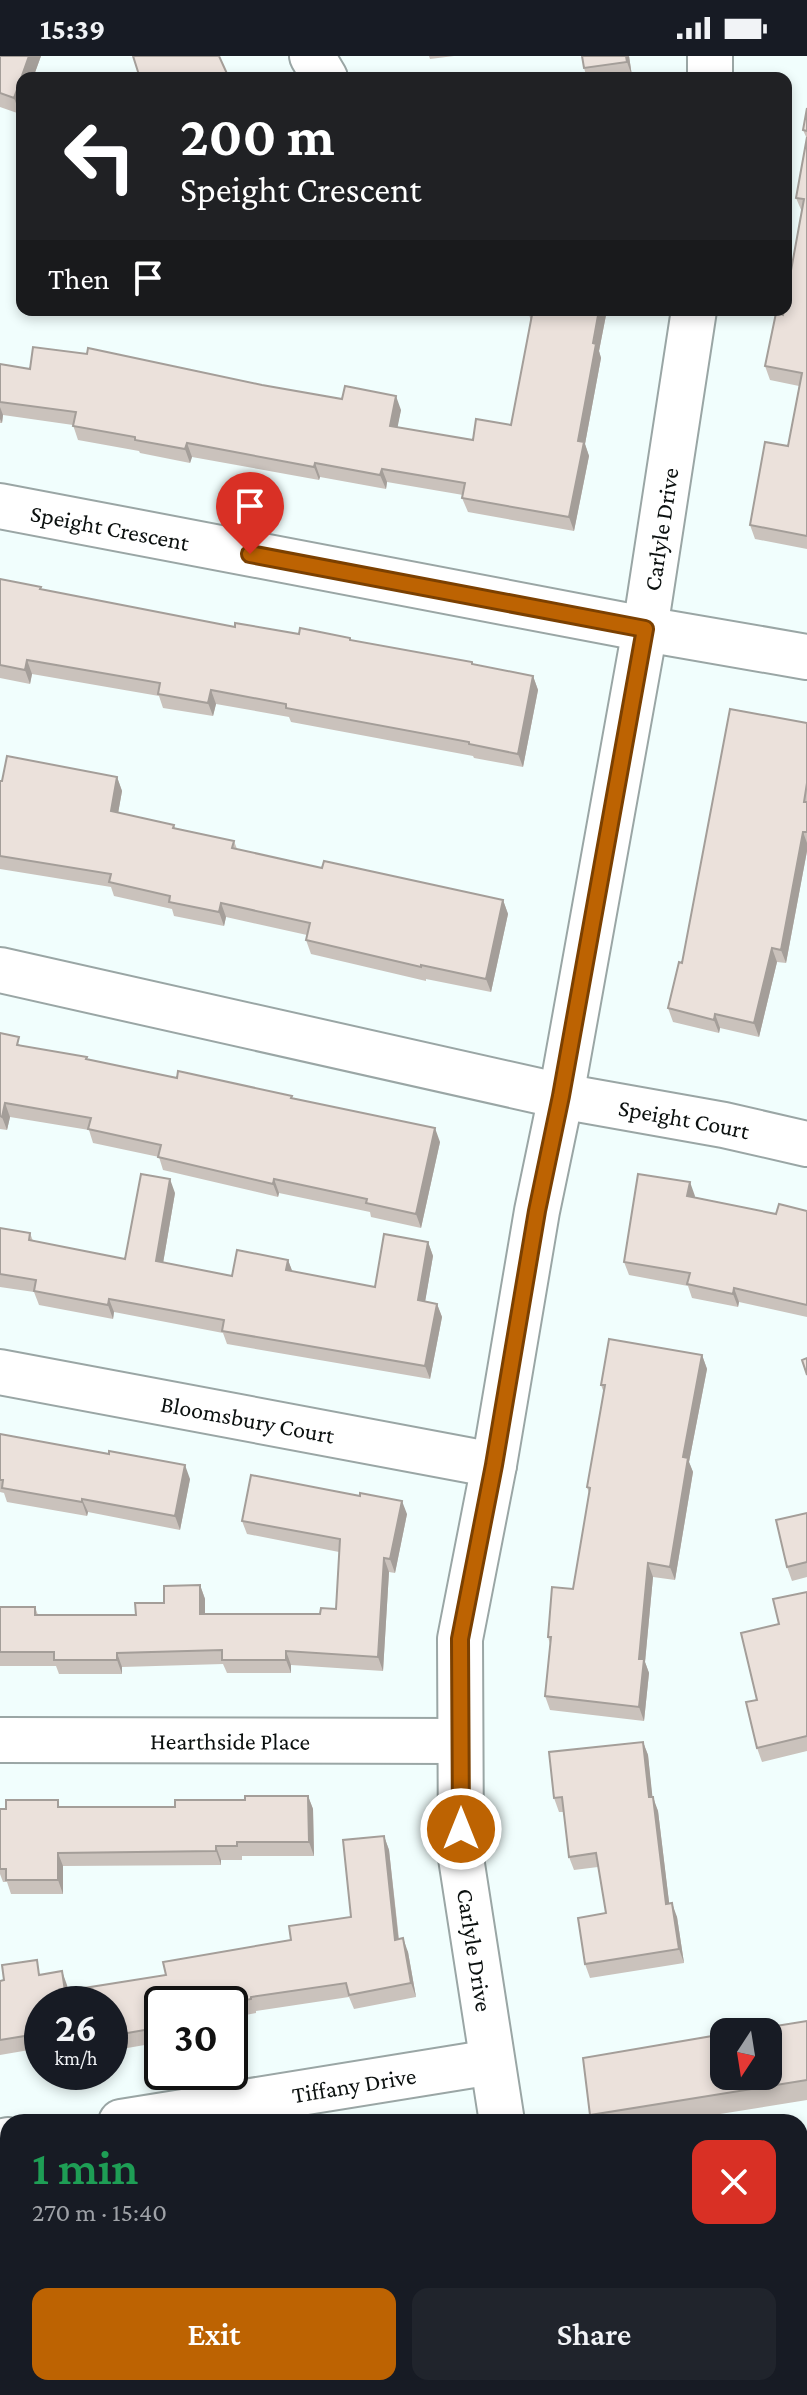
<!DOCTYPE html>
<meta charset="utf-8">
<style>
:root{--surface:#171b24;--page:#20242c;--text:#f1f3f6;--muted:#9ea1a6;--accent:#bd6302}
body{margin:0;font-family:"Crimson Pro",serif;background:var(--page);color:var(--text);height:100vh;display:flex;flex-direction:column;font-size:30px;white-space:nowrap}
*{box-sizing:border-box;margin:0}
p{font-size:26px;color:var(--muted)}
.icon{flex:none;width:44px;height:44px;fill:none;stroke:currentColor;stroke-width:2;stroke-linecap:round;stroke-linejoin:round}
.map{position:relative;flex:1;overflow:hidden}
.side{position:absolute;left:0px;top:2058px;width:808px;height:282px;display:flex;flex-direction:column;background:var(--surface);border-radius:24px 24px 0 0;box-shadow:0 4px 12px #0003}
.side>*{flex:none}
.guide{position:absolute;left:16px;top:16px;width:776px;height:244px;border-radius:16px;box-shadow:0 4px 12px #0003;background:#202124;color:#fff;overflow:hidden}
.needle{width:52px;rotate:192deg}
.tools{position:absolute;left:710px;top:1962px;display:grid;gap:16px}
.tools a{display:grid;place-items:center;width:72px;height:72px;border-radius:16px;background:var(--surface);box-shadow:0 4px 12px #0003;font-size:40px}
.speed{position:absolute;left:24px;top:1930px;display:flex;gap:16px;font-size:40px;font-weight:700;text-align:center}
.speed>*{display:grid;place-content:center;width:104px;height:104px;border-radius:50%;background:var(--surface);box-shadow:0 4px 12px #0003;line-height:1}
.speed small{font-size:20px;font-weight:400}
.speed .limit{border:4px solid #111;border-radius:12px;background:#fff;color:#111}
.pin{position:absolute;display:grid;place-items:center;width:68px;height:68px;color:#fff;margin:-82px -34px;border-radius:50% 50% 50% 0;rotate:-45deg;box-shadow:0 0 8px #0007}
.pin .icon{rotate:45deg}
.me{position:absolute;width:88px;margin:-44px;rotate:0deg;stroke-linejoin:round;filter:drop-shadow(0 0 6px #0008)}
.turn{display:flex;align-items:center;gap:28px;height:168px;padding:0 32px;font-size:36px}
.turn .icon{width:104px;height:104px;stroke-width:2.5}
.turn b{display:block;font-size:56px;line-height:68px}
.then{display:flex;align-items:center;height:76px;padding:0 32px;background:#0003;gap:16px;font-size:30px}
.round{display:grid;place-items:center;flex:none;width:84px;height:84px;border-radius:16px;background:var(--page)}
.overview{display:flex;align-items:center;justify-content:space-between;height:136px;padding:0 32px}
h1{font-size:48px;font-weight:600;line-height:60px;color:#1e9e55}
.cta{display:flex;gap:16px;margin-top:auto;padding:16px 32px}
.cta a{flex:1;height:92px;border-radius:16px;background:var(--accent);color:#fff;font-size:32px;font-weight:600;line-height:92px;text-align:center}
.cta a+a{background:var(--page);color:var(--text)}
.status{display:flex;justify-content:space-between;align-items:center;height:56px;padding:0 40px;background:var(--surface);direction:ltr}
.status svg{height:22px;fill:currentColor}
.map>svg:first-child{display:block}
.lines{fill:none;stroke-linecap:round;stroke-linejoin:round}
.street-casing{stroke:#9aa6a5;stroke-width:48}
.street{stroke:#fff;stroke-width:44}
.wall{fill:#cac2bc}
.shaded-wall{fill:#a49e99}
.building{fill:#ebe1db;stroke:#a49e99;stroke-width:2}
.route-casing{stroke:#7b4001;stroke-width:20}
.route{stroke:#bd6302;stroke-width:14}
.labels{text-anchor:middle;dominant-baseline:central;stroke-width:6;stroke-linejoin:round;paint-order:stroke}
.street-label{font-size:24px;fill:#0b100f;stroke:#fff}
</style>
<div class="status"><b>15:39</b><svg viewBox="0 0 49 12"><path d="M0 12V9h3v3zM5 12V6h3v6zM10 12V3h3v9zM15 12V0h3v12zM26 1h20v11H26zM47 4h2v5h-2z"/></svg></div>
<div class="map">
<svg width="807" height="2339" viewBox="0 0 807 2339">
<rect width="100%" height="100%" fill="#f1fefd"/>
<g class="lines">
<defs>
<g id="street">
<path d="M312,0L325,22"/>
<path d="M710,22V0"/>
<path id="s1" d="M0,450L645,573L807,601"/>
<path id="s2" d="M0,914L561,1040L724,1069L807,1088"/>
<path id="s3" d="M0,1316L494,1409"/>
<path id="s4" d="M0,1684L460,1685"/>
<path id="s5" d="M121,2066L492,2006"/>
<path id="s6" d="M502,2066L461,1802L460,1583L494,1409L537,1155L561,1040L645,573L694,254"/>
<path d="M0,2086L8,2084"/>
<path d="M542,2332L543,2339"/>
</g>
</defs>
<use href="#street" class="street-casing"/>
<use href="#street" class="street"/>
</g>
<path class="wall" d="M0,0H41L33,22H22L20,58L0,51Z
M429,0H454L430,3Z
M582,0H629L632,20L617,22H587L584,12Z
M807,52V493L755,483L750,469L788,390L799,330L770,324L765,310L783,259L802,156L796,142L807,83L803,74Z
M266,254H297L296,260Z
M521,254H607L599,295L601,302L585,388L589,400L574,475L468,456L462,442L463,439L387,426L386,433L320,421L319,424L192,401L190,407L140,397L139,395L78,384L73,369L3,359L2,367H0V308L30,313L262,329L401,354L397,371L473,384L511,369L531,266L529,258V255Z
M0,523L42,534L235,571L351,584L472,606L473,609L533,620L538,634L523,711L474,702L473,700L291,666L289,661L216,648L213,660L163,652L159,640L32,618L30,628L0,622Z
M807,667V795L786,907L777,906L759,981L720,972L719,977L673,966L668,952L682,907Z
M117,721L122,735L118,757L174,769L175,772L234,785L237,793L322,812L503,844L508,858L491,936L426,923V925L311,898L306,884L307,879L226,861L224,870L174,860L172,853L114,840L111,831L0,813V725Z
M0,977L22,990L177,1022L293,1043L440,1086L421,1172L371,1161L370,1156L279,1137L278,1141L163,1114L159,1101L93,1087L89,1074L10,1061L7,1074L0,1073Z
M175,1137L163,1207L232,1220L288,1204L292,1215L375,1231L428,1186L433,1200L425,1245L437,1248L442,1261L430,1323L227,1288L223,1277L114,1256L113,1263L39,1249L34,1236L0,1231V1172L30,1177L33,1185L125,1203Z
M695,1140L694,1141L776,1158L807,1155V1261L739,1246L738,1251L692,1242L688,1230L629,1219L624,1206Z
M702,1299L707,1313L689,1406L693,1416L675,1524L653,1521L645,1606L649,1617L644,1665L550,1654L545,1640L550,1588L548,1581L573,1533L589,1437L587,1431L604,1337L601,1329Z
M0,1378L190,1423L180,1474L88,1456L87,1460L7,1446L4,1437L0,1436Z
M807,1457V1521L792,1525L787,1511Z
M407,1458L395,1517L389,1516L383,1615L291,1609V1617H227L223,1608L122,1611V1618H59L56,1610H0V1551H35L38,1559H136L164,1547L200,1529L205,1543V1558H320L336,1553L339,1496L247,1478L242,1465Z
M807,1536V1695L762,1706L757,1692V1644L779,1568Z
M643,1686L648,1699L652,1741L658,1755L669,1847L677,1861L684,1907L590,1922L585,1908L606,1857L598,1811L574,1814L569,1801L564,1756H559L554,1742Z
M308,1740L313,1753L314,1800H242V1804H221V1809L63,1810V1838H11L7,1826H3L0,1818V1753L60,1751H175Z
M384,1780L389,1794L399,1883L408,1896L416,1941L354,1953L349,1941L256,1955V1957L230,1962V1948H162V1986L110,1995V1948H42V1999L37,2000L35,1993L0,1999V1925L42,1919L67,1929L68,1935L166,1919L291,1884L351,1861Z
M807,1965V2044L670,2066H593L590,2059Z
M807,2229V2310L800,2311V2230Z"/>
<path class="shaded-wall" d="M29,0H41L33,22H22V51L20,58L14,42Z
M626,0H629L632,20L627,6Z
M599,254H607L599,295L601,302L585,388L589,400L574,475L569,461L578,385Z
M396,340L401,354L395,384L390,370Z
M0,351L3,359L2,367L0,363Z
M187,387L192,401L190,407L185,393Z
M315,407L320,421L319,424L314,411Z
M382,413L387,426L386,433L380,419Z
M27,604L32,618L30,628L25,614Z
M533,620L538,634L523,711L518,698Z
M211,634L216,648L213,660L208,647Z
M117,721L122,735L116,769L111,755Z
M803,776L807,787V795L786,907L781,894Z
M503,844L508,858L491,936L486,923Z
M221,847L226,861L224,870L219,856Z
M772,892L777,906L759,981L754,967Z
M715,958L720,972L719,977L714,964Z
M5,1047L10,1061L7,1074L2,1061Z
M435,1072L440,1086L421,1172L416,1158Z
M170,1123L175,1137L161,1219L156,1205Z
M274,1123L279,1137L278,1141L273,1128Z
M690,1126L695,1140L692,1153L687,1140Z
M428,1186L433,1200L423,1258L418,1244Z
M288,1204L293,1217L286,1214Z
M734,1232L739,1246L738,1251L733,1238Z
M109,1243L114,1256L113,1263L108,1249Z
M437,1248L442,1261L430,1323L425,1310Z
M702,1299L707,1313L689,1406L693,1416L675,1524L670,1511L683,1401Z
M185,1409L190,1423L180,1474L175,1460Z
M82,1443L88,1456L87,1460L82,1446Z
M402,1445L407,1458L395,1517L390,1503Z
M384,1502L389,1516L383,1615L378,1601Z
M648,1507L653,1521L645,1606L649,1617L644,1665L639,1651V1603Z
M200,1529L205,1543V1572L200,1558Z
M286,1595L291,1609V1617L286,1604Z
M117,1597L122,1611V1618L117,1604Z
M643,1686L648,1699L654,1755L649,1741Z
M308,1740L313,1753L314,1800L309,1786Z
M653,1741L658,1755L671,1862L666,1848Z
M384,1780L389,1794L400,1897L395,1884Z
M216,1790L221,1804V1809L216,1795Z
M58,1797L63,1810V1838L58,1824Z
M672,1847L677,1861L684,1907L679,1893Z
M403,1882L408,1896L416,1941L411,1927Z
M62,1915L67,1929L70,1948L65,1935Z
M301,2332H304L306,2339H302Z"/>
<path class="building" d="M0,0H29L14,42L0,37Z
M133,0H219L229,22H140Z
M582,0H626L627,6L584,12Z
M807,52V75L803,74Z
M807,81V480L750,469L765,386L788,390L802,317L765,310L776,257L783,259L784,254H786V242L804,143L796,142Z
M529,254H599L593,287L596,288L578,385L584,386L569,461L462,442L465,427L382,413L380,419L315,407L314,411L187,387L185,393L135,384V381L73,370L76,356L0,346V308L30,313L33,291L87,298L88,292L262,329L342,343L345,330L396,340L390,370L473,384L476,363L511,369L532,259L529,258Z
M0,523L41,531L40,533L235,571V567L299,578L300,572L350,582V584L472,606V608L533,620L518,698L469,688V686L286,652V648L211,634L208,647L158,638L160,627L27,604L25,614L0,609Z
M730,653L807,667V727L804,746H807V776H803L781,894L772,892L754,967L715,958L714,964L668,952L679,906L682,907Z
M7,700L117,721L111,755L174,769L173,772L234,785L232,792L322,812L324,805L503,844L486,923L421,909V911L306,884L310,867L221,847L219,856L169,846L170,840L109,826L111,818L0,800V725H2Z
M0,977L19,981L17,989L87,1001L86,1003L177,1022L178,1015L292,1040L291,1042L435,1072L416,1158L366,1147L367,1143L274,1123L273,1128L158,1101L161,1089L88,1073L91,1062L5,1047L2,1061L0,1060Z
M141,1118L170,1123L156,1205L232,1220L237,1194L288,1204L286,1214L375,1231L384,1178L428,1186L418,1244L437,1248L425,1310L222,1275L224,1264L109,1243L108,1249L34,1235L36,1224L0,1218V1172L30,1177L29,1184L125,1203Z
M638,1118L690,1126L687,1140L776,1158L779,1148L807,1155V1249L734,1232L733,1238L687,1228L690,1217L624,1206Z
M609,1283L702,1299L683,1401L688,1402L670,1511L648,1507L639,1603H644L639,1651L545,1640L551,1581H548L552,1531L573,1533L590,1432L587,1431L605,1329H601Z
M807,1302V1319L802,1304Z
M0,1378L109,1398V1395L185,1409L175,1460L82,1443V1446L2,1432L3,1424H0Z
M251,1419L360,1440V1437L402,1445L390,1503L384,1502L378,1601L286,1595V1604H222V1594L117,1597V1604H54V1596H0V1551H35V1559H136L135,1547H164V1530L200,1529V1558H320L321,1552L336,1553L340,1483L242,1465Z
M807,1457V1506L787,1511L776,1464Z
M807,1536V1680L757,1692L746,1646L757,1644L741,1577L779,1568L773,1543Z
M643,1686L649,1741H653L666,1848L672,1847L679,1893L585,1908L578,1862L606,1857L596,1797L569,1801L562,1741L554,1742L549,1696Z
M245,1740H308L309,1786H237V1790H216V1795L58,1797V1824H6V1813H0V1753H6V1744H58V1751H175V1744H245Z
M384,1780L395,1884L403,1882L411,1927L349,1939L346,1927L251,1941V1943L224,1948H162V1959H160L162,1971L110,1980V1948H42V1985L32,1986L31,1979L0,1984V1925L4,1924L2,1909L37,1904L39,1919L62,1915L65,1935L166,1919L163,1906L291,1884L289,1870L351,1861L343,1784Z
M807,1965V2024L590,2059L583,2002L724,1978V2020H768V1976H738Z
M807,2229V2290L800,2291V2230Z
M69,2332H126L128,2339H70Z
M240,2332H301L302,2339H241Z"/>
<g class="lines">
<defs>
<path id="route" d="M250,498L645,573L561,1040L537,1155L494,1409L460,1583L461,1773"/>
</defs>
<use href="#route" class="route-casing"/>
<use href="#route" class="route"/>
</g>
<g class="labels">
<g class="street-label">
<text stroke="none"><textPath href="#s1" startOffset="112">Speight Crescent</textPath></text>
<text stroke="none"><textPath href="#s6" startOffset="1614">Carlyle Drive</textPath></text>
<text stroke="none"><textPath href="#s2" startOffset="700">Speight Court</textPath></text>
<text stroke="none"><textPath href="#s3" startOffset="252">Bloomsbury Court</textPath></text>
<text stroke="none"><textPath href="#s4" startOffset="230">Hearthside Place</textPath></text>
<text transform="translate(475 1894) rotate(81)">Carlyle Drive</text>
<text stroke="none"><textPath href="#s5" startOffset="236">Tiffany Drive</textPath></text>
</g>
</g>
</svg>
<div class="tools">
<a><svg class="needle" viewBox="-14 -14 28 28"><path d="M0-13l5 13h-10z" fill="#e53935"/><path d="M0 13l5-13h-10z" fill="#9ea1a6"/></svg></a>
</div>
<div class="speed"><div>26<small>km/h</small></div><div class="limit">30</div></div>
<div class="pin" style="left:250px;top:498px;background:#d93025"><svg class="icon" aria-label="arrive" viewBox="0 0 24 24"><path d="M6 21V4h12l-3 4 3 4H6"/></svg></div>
<svg class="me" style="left:461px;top:1773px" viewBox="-20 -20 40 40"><circle r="17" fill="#bd6302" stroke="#fff" stroke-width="3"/><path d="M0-11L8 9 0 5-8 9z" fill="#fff"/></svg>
<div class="guide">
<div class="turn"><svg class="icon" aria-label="left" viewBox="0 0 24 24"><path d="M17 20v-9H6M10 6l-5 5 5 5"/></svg><div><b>200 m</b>Speight Crescent</div></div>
<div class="then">Then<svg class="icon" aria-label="arrive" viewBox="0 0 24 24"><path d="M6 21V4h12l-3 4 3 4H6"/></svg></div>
</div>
<section class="side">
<div class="overview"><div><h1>1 min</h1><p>270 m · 15:40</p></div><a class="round" style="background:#d93025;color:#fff"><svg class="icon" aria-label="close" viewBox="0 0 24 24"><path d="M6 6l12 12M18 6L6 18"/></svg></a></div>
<div class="cta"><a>Exit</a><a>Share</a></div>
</section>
</div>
